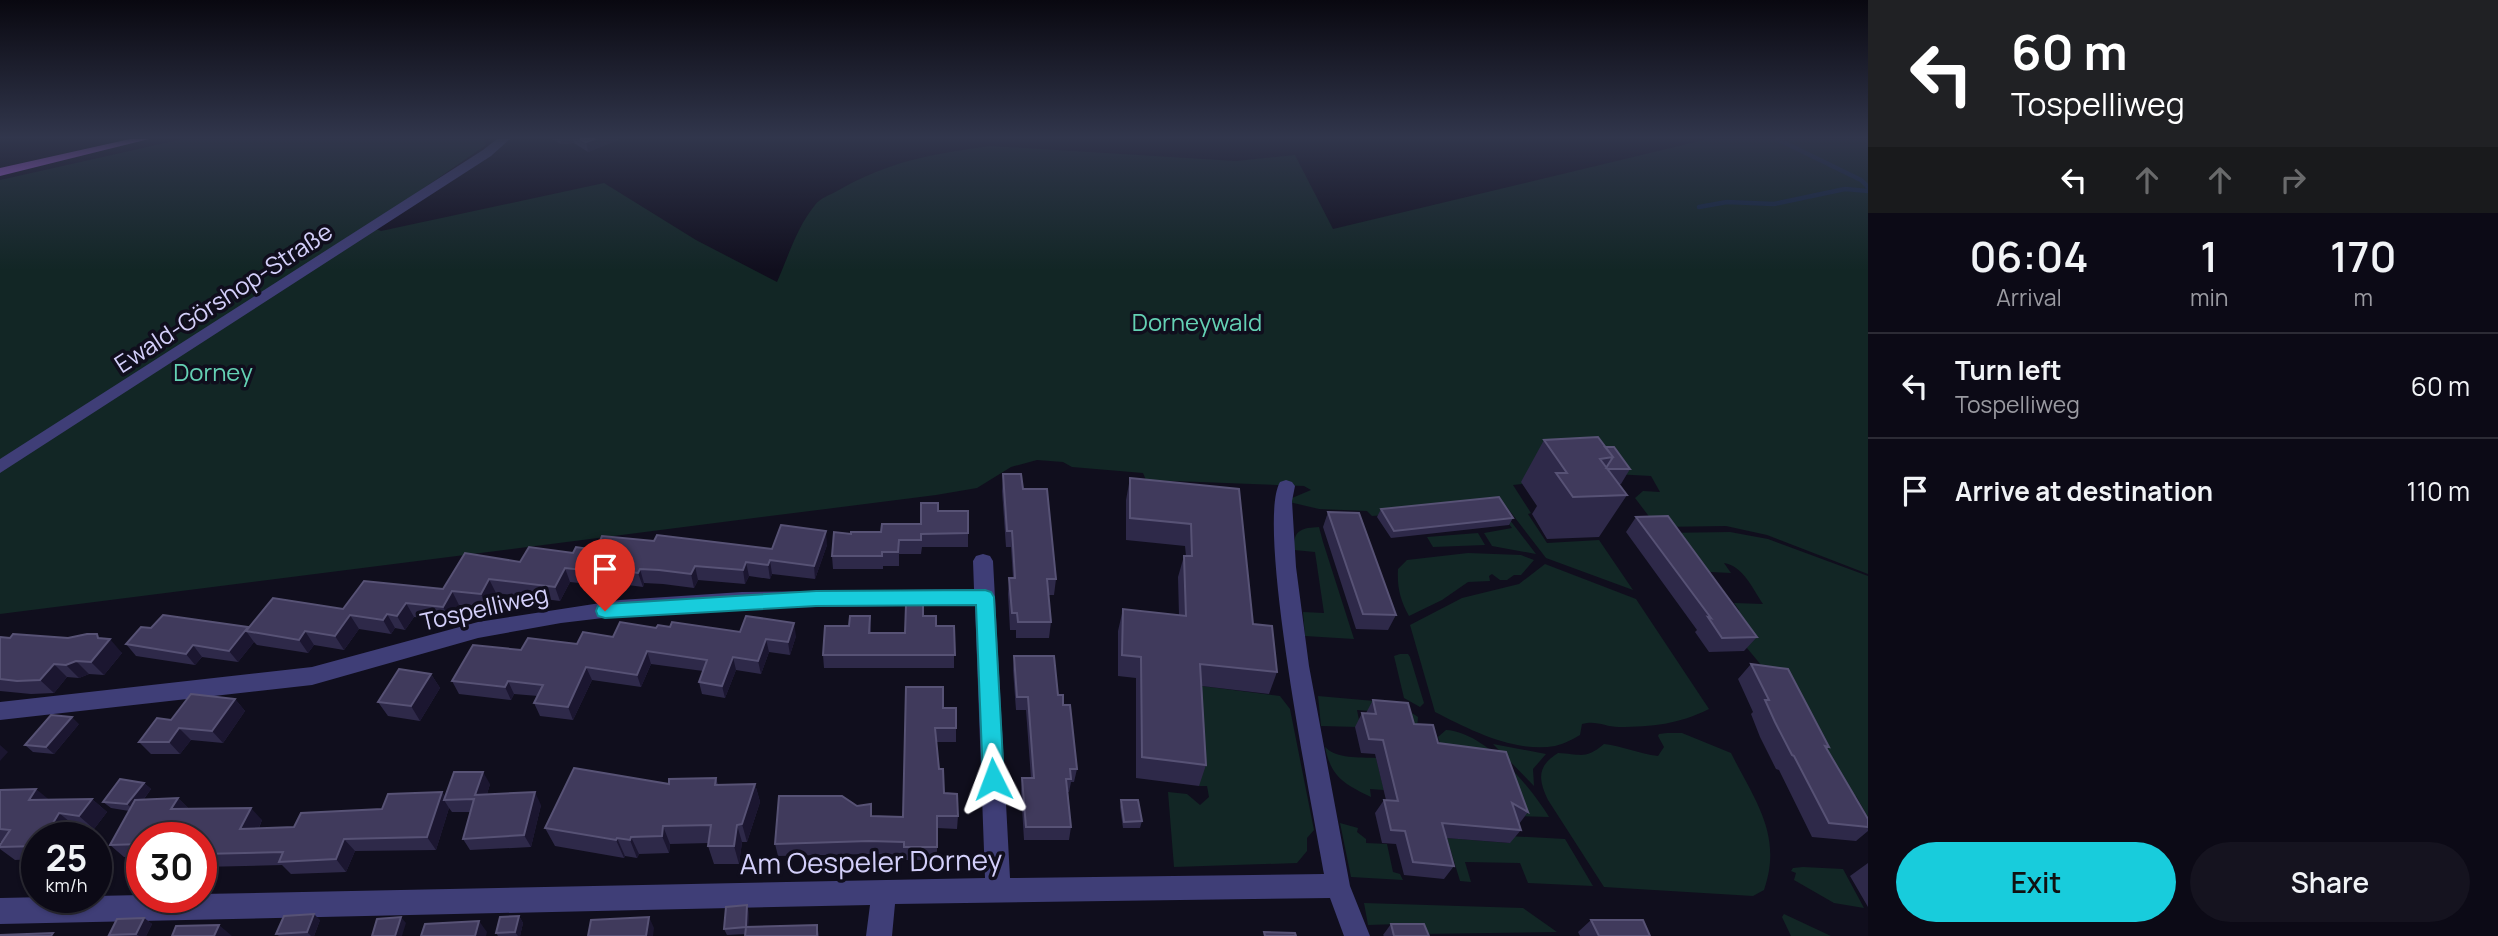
<!DOCTYPE html>
<meta charset="utf-8">
<style>
:root{--surface:#0c0a16;--page:#15131f;--text:#f1f3f6;--muted:#9a9aa1;--line:#2c2b35;--accent:#18ccdc}
body{margin:0;font-family:Manrope,sans-serif;background:var(--page);color:var(--text);height:100vh;display:flex;flex-direction:column;font-size:26px;white-space:nowrap}
*{box-sizing:border-box;margin:0}
p{font-size:23px;color:var(--muted)}
.icon{flex:none;width:38px;height:38px;fill:none;stroke:currentColor;stroke-width:2;stroke-linecap:round;stroke-linejoin:round}
.map{position:relative;flex:1;overflow:hidden}
.drawer{display:flex;flex-direction:column;background:var(--surface);width:630px}
.drawer>*{flex:none}
.hud{background:#202124;color:#fff;overflow:hidden}
.speed{position:absolute;left:21px;top:822px;display:flex;gap:14px;font-size:35px;font-weight:700;text-align:center}
.speed>*{display:grid;place-content:center;width:91px;height:91px;border-radius:50%;background:var(--surface);box-shadow:0 2px 5px #0004,0 0 0 2px var(--line);line-height:1}
.speed small{font-size:18px;font-weight:400}
.speed .limit{border:10px solid #d22;background:#fff;color:#111}
.pin{position:absolute;display:grid;place-items:center;width:60px;height:60px;color:#fff;margin:-72px -30px;border-radius:50% 50% 50% 0;rotate:-45deg;box-shadow:0 0 7px #0007}
.pin .icon{rotate:45deg}
.me{position:absolute;width:77px;margin:-38px;rotate:357deg;stroke-linejoin:round;filter:drop-shadow(0 0 5px #0008)}
.turn{display:flex;align-items:center;gap:24px;height:147px;padding:0 28px;font-size:32px}
.turn .icon{width:91px;height:91px;stroke-width:2.5}
.turn b{display:block;font-size:49px;line-height:60px}
.lanes{display:flex;align-items:center;height:66px;padding:0 28px;background:#0003;justify-content:center;gap:35px;direction:ltr}
.lanes .off{opacity:.35}
.eta{display:flex;justify-content:space-evenly;align-items:center;height:119px;text-align:center}
.eta b{font-size:42px;font-weight:600;line-height:49px}
.cta{display:flex;gap:14px;margin-top:auto;padding:14px 28px}
.cta a{flex:1;height:80px;border-radius:42px;background:var(--accent);color:#111;font-size:28px;font-weight:600;line-height:80px;text-align:center}
.cta a+a{background:var(--page);color:var(--text)}
ul{padding:0;list-style:none}
li{display:flex;align-items:center;gap:21px;height:105px;padding:0 28px;border-top:2px solid var(--line)}
li div{flex:1}
li b{display:block;font-size:26px}
li em{font-style:normal}
main{display:flex;flex:1;min-height:0}
.map>svg:first-child{display:block}
.green{fill:#122625}
.lines{fill:none;stroke-linecap:round;stroke-linejoin:round}
.stream{stroke:#132641;stroke-width:4.5}
.minor{fill:#3f3e77;fill-rule:evenodd}
.major{fill:#b762ee;fill-rule:evenodd}
.wall{fill:#2e2949}
.shaded-wall{fill:#1b1630}
.building{fill:#403a5c;stroke:#575275;stroke-width:2}
.route{fill:#18ccdc;stroke:#10858f;stroke-width:2}
.labels{text-anchor:middle;dominant-baseline:central;stroke-width:7;stroke-linejoin:round;paint-order:stroke}
.street-label{font-size:24px;fill:#d3cffa;stroke:#100e1d}
.park-label{font-size:24px;fill:#64d1b4;stroke:#100e1d}
.near-street-label{font-size:28px;fill:#d3cffa;stroke:#100e1d}
</style>
<main>
<div class="map">
<svg width="1868" height="936" viewBox="0 0 1868 936">
<rect width="100%" height="100%" fill="#100e1d"/>
<path class="green" d="M183,139H484L486,145L369,226L381,231L604,183L696,240L777,282C788,257 797,227 815,205C820,198 830,195 837,191C889,161 932,154 990,146L1236,161L1295,155L1333,229L1708,139H1868V574L1767,535L1726,526L1657,527L1635,498L1643,491L1660,492L1651,476L1614,474L1513,485L1531,513L1528,514L1547,543L1599,540L1633,590L1546,558L1506,506L1372,516L1367,511L1319,509L1285,501L1311,490L1304,486L1146,480L1143,473L1072,467L1063,462L1037,460L1011,467L977,488L936,495L0,614V180Z
M1499,511H1503L1536,554L1492,546L1484,533L1512,528Z
M1319,527L1323,542L1354,639L1305,636L1303,612L1324,613L1315,552L1294,550C1293,530 1301,528 1319,527Z
M1730,532L1768,539L1868,576V817L1856,796L1843,795L1776,683L1732,630L1739,610L1734,603L1763,604C1753,589 1743,566 1724,563L1731,573L1691,571L1662,533Z
M1478,533L1485,545L1433,547L1427,537Z
M1468,553L1521,555L1534,560L1521,575H1514L1507,580H1500L1492,574L1489,576L1490,581L1468,582L1442,600L1409,616C1400,600 1397,587 1398,569L1407,560Z
M1545,564L1636,599L1709,709C1679,724 1652,727 1619,727C1605,727 1597,720 1582,724L1580,735C1573,739 1564,744 1555,746C1515,753 1470,730 1435,712L1410,625L1462,598L1519,584Z
M1400,654H1408L1410,657L1424,703L1420,707L1404,698L1394,656Z
M1194,685L1280,696L1290,709L1314,830L1307,838V851L1297,863L1174,867L1168,792L1187,794L1200,805L1209,797L1207,786H1199Z
M1318,696L1397,703L1418,717L1417,729L1397,713L1357,710L1360,725L1358,727L1321,726Z
M1446,730C1485,732 1530,786 1549,817L1516,816L1445,761L1438,737Z
M1667,733H1682L1731,753C1755,801 1783,835 1764,890L1753,896L1604,887L1548,800C1538,779 1537,766 1558,753C1581,754 1585,760 1604,744C1623,746 1639,754 1658,756L1664,747L1658,736L1659,734Z
M1493,744L1546,754L1533,769L1534,786Z
M1325,747C1337,759 1359,757 1376,758L1384,790L1370,789L1371,797C1344,784 1331,777 1325,747Z
M1340,823L1358,828L1357,832L1366,839V843L1387,844L1393,872L1400,874L1403,880L1351,877Z
M1508,836L1565,839L1593,886L1528,883L1520,863L1465,862L1471,882L1460,881L1447,838L1509,843Z
M1803,867L1843,869L1864,908L1834,903L1794,880L1796,873L1791,871L1793,868Z
M1364,903L1523,908L1557,932L1416,934L1399,924L1368,925Z
M1784,914L1831,936H1791L1782,917Z"/>
<g class="lines">
<path class="stream" d="M1777,139L1861,180L1868,187
M1699,207L1727,202L1774,204L1845,189L1868,191"/>
<path class="minor" d="M497,139H510L491,156L0,473V459L483,150Z
M1286,480L1292,482L1295,486L1292,501L1296,567L1309,666L1350,886L1370,936H1344L1330,898L895,904L892,936H866L870,905L0,924V898L142,895V898H201V894L985,878L975,605L742,608L620,616L561,623L478,638L312,685L0,720V702L312,667L478,622L620,600L742,592L974,589L973,561L976,556L983,554L990,556L993,561L1010,878L1324,874C1313,811 1255,524 1280,482Z"/>
<path class="major" d="M130,139H149L0,176V168Z"/>
</g>
<path class="wall" d="M552,139H617L618,140L588,152L574,143L561,144Z
M1544,440L1605,447L1630,469L1621,484H1618L1627,495L1599,537L1547,539L1532,514L1537,506L1521,482Z
M1003,474L1023,489L1056,579L1054,595H1048L1051,622L1049,638H1016V630H1010L1008,594L1009,578H1013L1011,547H1006L1002,491Z
M1130,478L1239,489L1253,624L1277,672L1269,694L1202,686L1206,765L1199,786L1136,778V678L1118,676V631L1123,609L1179,615L1178,577L1184,556H1186L1185,546L1126,540V500Z
M1381,509L1513,518L1509,525L1391,538L1377,517Z
M938,511L968,533V547H922L921,554H899V566H883V569H833L832,556L851,534L881,532L921,524Z
M1328,512L1396,615L1388,630L1356,629L1323,527Z
M1636,517L1757,637L1744,651L1709,652L1695,632L1697,630L1626,532Z
M654,541L772,549L827,545L815,579L772,574L770,579L749,576L745,584L698,580L694,588L663,584L644,583L643,587L628,585L626,588L570,582L560,601L496,593L487,608L459,605L450,620L414,617L405,630L395,628L391,634L359,629L344,650L314,645L308,653L257,645L254,642L238,662L202,657L195,665L136,656L126,644L151,628H248L443,589L520,562L573,553Z
M870,616L871,633H905L924,616L936,626H954V668H824L823,655L849,626Z
M670,627L796,636L790,655L769,652L761,674L736,670L725,698L702,694L699,682L703,671L651,664L641,687L592,680L573,720L540,716L534,703L538,696L514,694L511,700L459,694L452,681L521,650L577,644L656,628Z
M0,637L101,639L122,653L104,675L89,674L79,678L67,677L54,693L31,694L0,691Z
M1014,656L1058,695L1063,705L1077,769L1074,782H1071L1069,792H1068L1071,827L1069,840H1024L1021,791L1022,778H1031L1026,710H1016L1013,670Z
M1751,664L1829,747L1827,749L1868,819V831L1856,841L1812,837L1779,770L1776,769L1760,737L1751,714L1753,712L1738,679Z
M431,674L440,688L420,721L388,716L378,702Z
M906,687L943,708L956,728V742H936L939,769L944,793L958,816L957,829L937,828V860H904V855L870,854L778,856L775,844L872,816L903,817Z
M235,699L245,711L223,743L191,740L180,754H151L139,742L171,720Z
M1373,700L1414,724L1528,812L1519,824L1521,830L1510,843L1446,838L1454,866L1444,879L1404,875L1396,844L1382,843L1375,813L1384,800H1386L1375,754L1361,753L1355,727L1362,713H1366Z
M79,724L54,754L33,752L25,745Z
M716,778L718,785L755,784L760,802L747,842H742L739,864H714L708,846L709,843L670,844L669,853L639,854L637,858L625,856L624,858L555,846L545,828L669,784Z
M144,783L151,789L144,799L178,798L189,809L262,820L259,828L294,827L382,809L442,792L445,797L490,784L487,794L541,805L531,847L470,850L463,839L470,812H452L449,808L436,850L355,851L346,872L291,874L282,865L201,867V838H142V857H124L110,845L129,811L111,808L103,802Z
M0,790L50,800L92,799L107,812L94,829L75,826L37,838V859L15,860L0,849V845L2,842H0Z
M1121,800L1142,821L1140,828H1123L1120,807Z
M1868,863V907L1850,876Z
M749,912L748,927L817,925L819,936H745V934L727,935L724,929Z
M519,916L523,923L520,936H498L496,933Z
M144,918L152,924L146,936H110L109,935Z
M320,920L314,936H279L276,934Z
M1591,920L1650,936H1580L1578,932Z
M1391,924L1429,936H1384L1383,935Z"/>
<path class="shaded-wall" d="M560,139H573L574,143L561,144Z
M595,139H617L618,140L588,152L586,142Z
M826,531L827,545L815,579L814,566Z
M770,560L772,574L770,579L768,565Z
M746,562L749,576L745,584L743,570Z
M695,566L698,580L694,588L691,574Z
M565,568L570,582L560,601L555,587Z
M640,569L644,583L643,587L638,573Z
M623,571L628,585L626,588L622,574Z
M489,579L496,593L487,608L481,594Z
M452,591L459,605L450,620L443,607Z
M406,603L414,617L405,630L397,616Z
M387,614L395,628L391,634L383,620Z
M350,615L359,629L344,650L335,636Z
M794,623L796,636L790,655L788,642Z
M248,627L251,632L246,631L254,642L238,662L229,651Z
M305,631L314,645L308,653L299,640Z
M97,634L106,644L110,639L122,653L104,675L91,662L98,638Z
M766,639L769,652L761,674L758,661Z
M193,645L202,657L195,665L186,654Z
M647,651L651,664L641,687L637,675Z
M733,657L736,670L725,698L722,686Z
M76,661L89,674L79,678L66,665Z
M54,664L67,677L54,693L40,680Z
M586,667L592,680L573,720L568,707Z
M431,674L440,688L420,721L411,706Z
M508,681L514,694L511,700L505,687Z
M235,699L245,711L223,743L212,731Z
M72,717L79,724L54,754L46,747Z
M179,728L191,740L180,754L169,742Z
M0,745L8,752L0,761Z
M483,772L490,784L483,807L475,795Z
M144,783L151,789L135,811L127,804Z
M755,784L760,802L747,842L742,824Z
M36,789L52,802L29,800Z
M442,792L448,800H444L449,808L436,850L427,837Z
M535,792L541,805L531,847L524,835Z
M178,798L191,811L171,809Z
M92,799L107,812L94,829L79,816Z
M251,808L262,820L253,841L240,829Z
M59,813L75,826L68,838H44Z
M737,825L742,842L739,864L734,846Z
M663,826L670,844L669,853L662,836Z
M631,837L639,854L637,858L630,840Z
M617,838L625,856L624,858L616,840Z
M344,839L355,851L346,872L336,859Z
M747,905L749,912L748,933L746,927Z
M314,914L320,920L314,936H311L307,932Z
M519,916L523,923L520,936H518L515,932Z
M401,917L406,923L402,936H395Z
M649,917L654,928L653,936H646Z
M144,918L152,924L146,936H139L136,934Z
M479,921L487,932L486,936H475Z
M219,925L232,936H214Z"/>
<path class="building" d="M580,139H595L586,142Z
M1598,437L1613,457L1600,459L1627,495L1573,497L1556,473H1567L1544,440Z
M1605,447H1614L1630,469H1608L1606,468L1613,457Z
M1003,474H1021L1023,489H1047L1056,579H1047L1051,622H1018L1017,613H1012L1009,578H1015L1013,545L1012,531H1007Z
M1130,478L1239,489L1253,624L1272,626L1277,672L1200,664L1206,765L1142,757L1141,657L1122,655L1123,609L1186,616L1184,556H1192L1191,524L1130,518Z
M1499,497L1513,518L1394,531L1381,509Z
M921,503H938V511H968V533L921,534V540H899L898,552H882V556H832L834,532L851,534V532H881L882,524H921Z
M1328,512L1359,513L1396,615L1363,614Z
M1668,516L1757,637L1722,638L1708,617L1711,618L1636,517Z
M781,525L826,531L814,566L770,560L768,565L746,562L743,570L695,566L691,574L659,570L640,569L638,573L623,571L622,574L565,568L555,587L489,579L481,594L452,591L443,607L406,603L397,616L387,614L383,620L350,615L335,636L305,631L299,640L246,631L273,598L343,609L364,581L443,589L465,553L520,562L529,547L573,553L576,547L596,550L602,536L654,541L657,535L772,549Z
M906,605H923V616H936V626H954L955,655H823L825,626H849L850,616H870L869,633H905Z
M163,615L248,627L229,651L193,645L186,654L126,644L141,627L151,628Z
M746,616L794,623L788,642L766,639L758,661L733,657L722,686L699,682L707,660L647,651L637,675L586,667L568,707L534,703L543,685L508,681L505,687L452,681L473,645L521,650L528,638L577,644L583,632L613,637L620,622L656,628L658,625L670,627L672,622L740,632Z
M13,634L68,638L87,634H97L98,638L110,639L91,662L76,661L66,665L54,664L40,680L17,681L0,679V637L10,638Z
M1014,656H1054L1058,695H1063V705H1070L1077,769H1070L1071,779H1066L1071,827H1026L1022,778H1034L1028,697H1017Z
M1751,664L1788,669L1829,747L1825,746L1868,819V827L1829,823L1794,756L1792,755L1775,722L1765,700H1769Z
M399,669L431,674L411,706L378,702Z
M906,687H943V708H956V728H935L939,769H943L944,793L957,794L958,816H937V847H904V842L869,841L775,844L779,796H842L857,806L871,804V816L903,817Z
M191,694L235,699L212,731L179,728L169,742H139L157,718L171,720Z
M1373,700L1408,703L1414,724L1433,725L1438,743L1506,752L1528,812L1512,803L1521,830L1442,823L1454,866L1413,862L1405,831L1391,830L1384,800L1398,801L1383,740L1369,739L1362,713L1376,714Z
M51,715L72,717L46,747L25,745Z
M574,768L669,784V779L716,778L715,785L755,784L742,824L737,825L734,846H708L711,825L663,826L662,836L631,837L630,840L617,838L616,840L545,828Z
M454,772H483L475,795L535,792L524,835L463,839L474,799L444,800Z
M120,779L144,783L127,804L103,802Z
M36,789L29,800L92,799L79,816L59,813L44,838H37V846L0,847V845L10,830L0,829V790Z
M442,792L427,837L344,839L336,859L279,862L283,852L201,854V838H142V844L110,845L135,800L178,798L171,809L251,808L240,829L294,827L301,813L382,809L388,794Z
M1121,800H1138L1142,821L1124,822Z
M747,905L746,927L724,929L726,907Z
M314,914L307,932L276,934L284,916Z
M519,916L515,932L496,933L500,917Z
M401,917L395,936H372L377,919Z
M649,917L646,936H588L591,920Z
M144,918L136,934L109,935L117,919Z
M1591,920H1643L1650,936H1599Z
M479,921L475,936H421L425,924Z
M1391,924H1424L1429,936H1394Z
M219,925L214,936H172L176,926Z
M817,925V936H745L746,927Z
M1264,932L1295,933L1296,936H1265Z
M53,933L51,936H0V935Z"/>
<linearGradient id="sky" x2="0" y2="1"><stop stop-color="#090810"/><stop offset="0.51" stop-color="#31364c"/><stop offset="1" stop-color="#31364c" stop-opacity="0"/></linearGradient>
<rect width="1868" height="270" fill="url(#sky)"/>
<path class="route" d="M985,590L991,592L994,597L1004,779L1001,786L993,788L986,786L983,779L976,605L816,606L605,618L598,616L596,611L598,606L605,604L816,591Z"/>
<g class="labels">
<g class="street-label">
<text transform="translate(223 297) rotate(-33)">Ewald-Görshop-Straße</text>
<text transform="translate(484 607) rotate(-13)">Tospelliweg</text>
</g>
<g class="park-label">
<text x="1197" y="321">Dorneywald</text>
<text x="213" y="371">Dorney</text>
</g>
<g class="near-street-label">
<text transform="translate(871 861) rotate(-1)">Am Oespeler Dorney</text>
</g>
</g>
</svg>
<div class="speed"><div>25<small>km/h</small></div><div class="limit">30</div></div>
<div class="pin" style="left:605px;top:611px;background:#d93025"><svg class="icon" aria-label="arrive" viewBox="0 0 24 24"><path d="M6 21V4h12l-3 4 3 4H6"/></svg></div>
<svg class="me" style="left:993px;top:779px" viewBox="-20 -20 40 40"><path d="M0-17L14 15 0 8-14 15z" fill="#18ccdc" stroke="#fff" stroke-width="4"/></svg>
</div>
<section class="drawer">
<div class="hud">
<div class="turn"><svg class="icon" aria-label="left" viewBox="0 0 24 24"><path d="M17 20v-9H6M10 6l-5 5 5 5"/></svg><div><b>60 m</b>Tospelliweg</div></div>
<div class="lanes"><svg class="icon" aria-label="left" viewBox="0 0 24 24"><path d="M17 20v-9H6M10 6l-5 5 5 5"/></svg><svg class="icon off" aria-label="ahead" viewBox="0 0 24 24"><path d="M12 20V5M6 11l6-6 6 6"/></svg><svg class="icon off" aria-label="ahead" viewBox="0 0 24 24"><path d="M12 20V5M6 11l6-6 6 6"/></svg><svg class="icon off" aria-label="right" viewBox="0 0 24 24"><path d="M7 20v-9h11M14 6l5 5-5 5"/></svg></div>
</div>
<div class="eta">
<div><b>06:04</b><p>Arrival</p></div>
<div><b>1</b><p>min</p></div>
<div><b>170</b><p>m</p></div>
</div>
<ul>
<li><svg class="icon" aria-label="left" viewBox="0 0 24 24"><path d="M17 20v-9H6M10 6l-5 5 5 5"/></svg><div><b>Turn left</b><p>Tospelliweg</p></div><em>60 m</em></li>
<li><svg class="icon" aria-label="arrive" viewBox="0 0 24 24"><path d="M6 21V4h12l-3 4 3 4H6"/></svg><div><b>Arrive at destination</b></div><em>110 m</em></li>
</ul>
<div class="cta"><a>Exit</a><a>Share</a></div>
</section>
</main>
